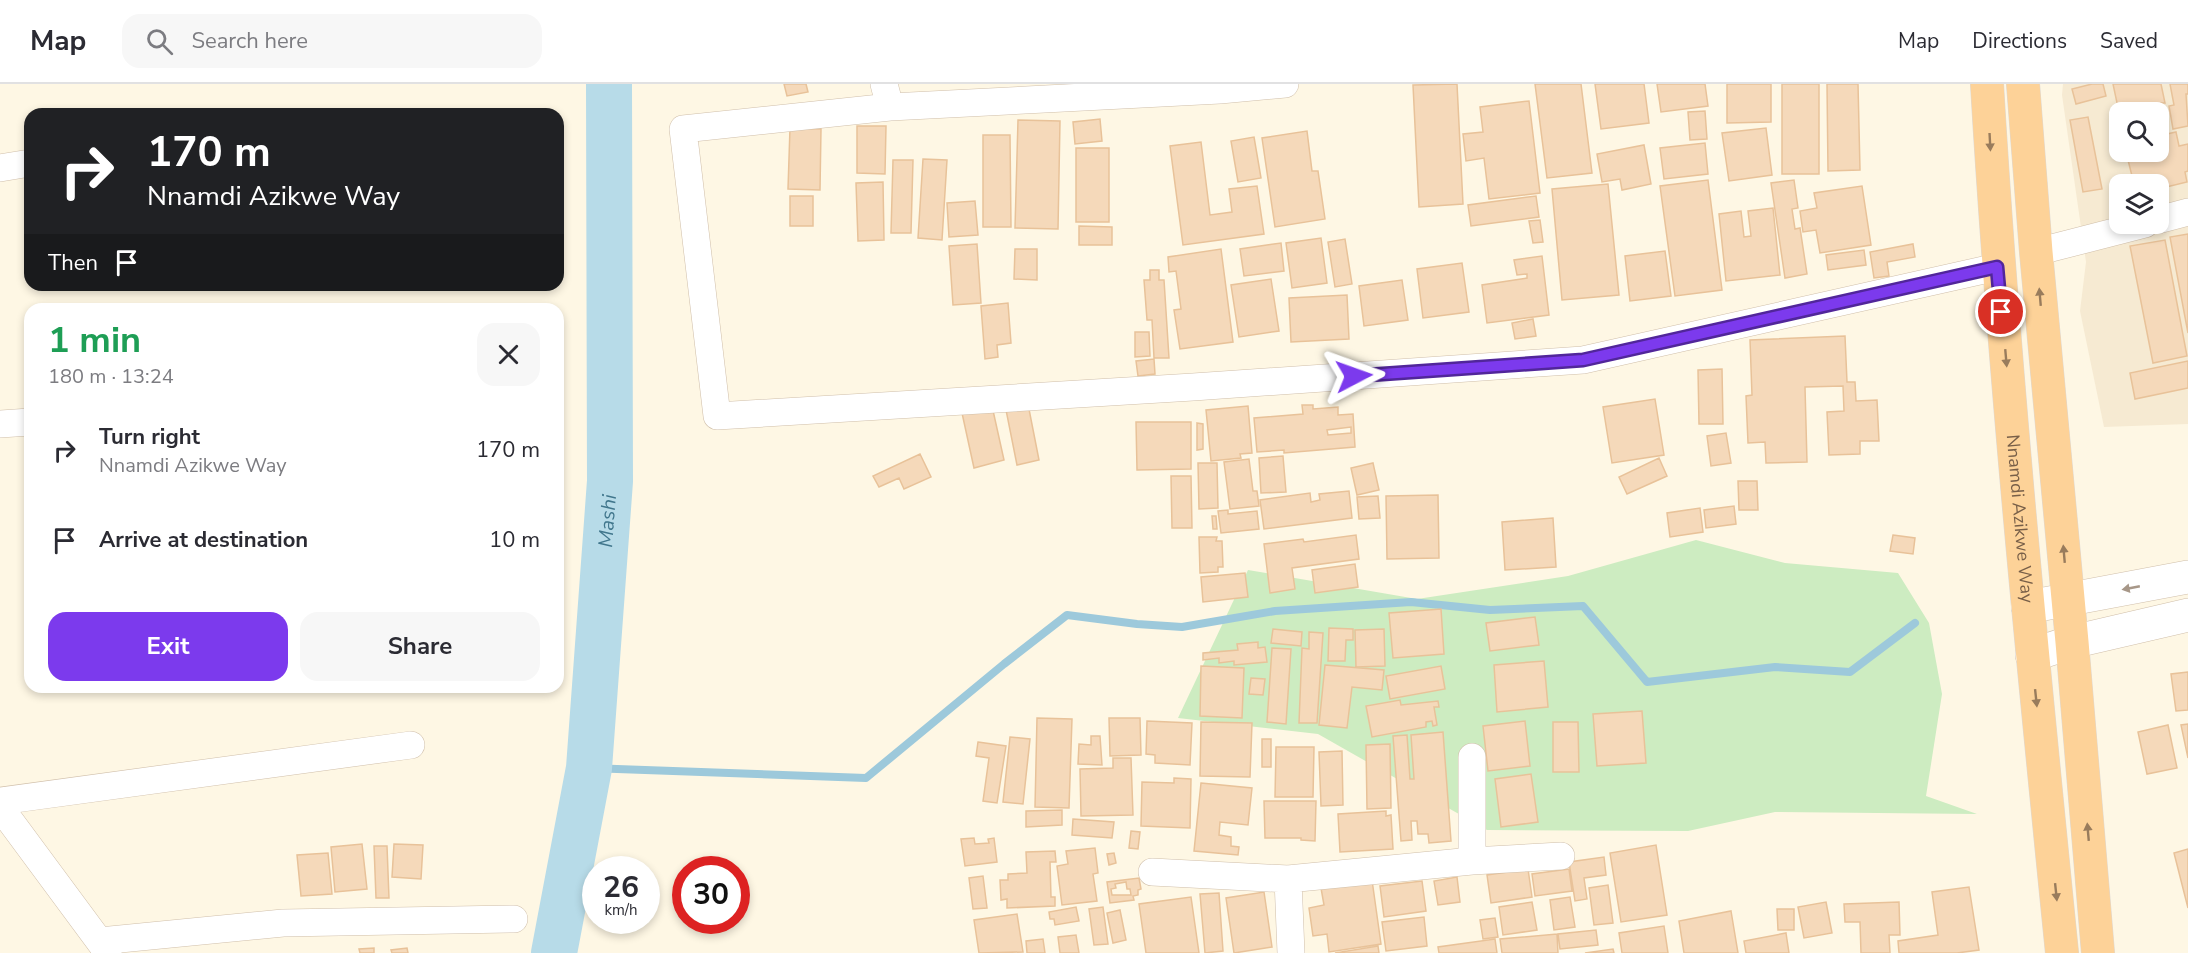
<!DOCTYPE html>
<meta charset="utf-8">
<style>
:root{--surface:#fff;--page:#f7f7f7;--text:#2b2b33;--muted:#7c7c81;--line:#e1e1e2;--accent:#7c3aed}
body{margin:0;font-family:"Nunito Sans",sans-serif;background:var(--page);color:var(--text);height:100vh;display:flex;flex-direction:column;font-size:22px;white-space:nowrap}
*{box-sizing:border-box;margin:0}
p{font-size:20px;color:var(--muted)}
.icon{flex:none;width:33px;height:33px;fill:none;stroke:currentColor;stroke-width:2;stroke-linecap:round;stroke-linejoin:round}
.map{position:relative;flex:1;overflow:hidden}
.sheet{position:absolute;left:24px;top:219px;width:540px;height:390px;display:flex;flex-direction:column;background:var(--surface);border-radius:18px;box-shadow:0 3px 9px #0003}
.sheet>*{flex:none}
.banner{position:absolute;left:24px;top:24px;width:540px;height:183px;border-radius:18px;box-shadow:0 3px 9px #0003;background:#202124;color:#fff;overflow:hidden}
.fabs{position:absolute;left:2109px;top:18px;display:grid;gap:12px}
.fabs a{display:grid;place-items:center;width:60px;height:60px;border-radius:12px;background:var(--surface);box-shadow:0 3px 9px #0003;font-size:30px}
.speed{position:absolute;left:582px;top:772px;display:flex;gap:12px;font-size:30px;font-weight:700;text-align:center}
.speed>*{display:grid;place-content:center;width:78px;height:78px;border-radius:50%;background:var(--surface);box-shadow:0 3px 9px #0003;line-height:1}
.speed small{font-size:15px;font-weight:400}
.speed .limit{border:9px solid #d22;background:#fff;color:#111}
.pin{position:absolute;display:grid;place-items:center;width:51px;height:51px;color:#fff;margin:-26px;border:3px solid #fff;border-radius:50%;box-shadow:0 2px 6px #0007}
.me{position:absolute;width:66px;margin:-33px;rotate:86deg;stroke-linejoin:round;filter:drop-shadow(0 0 4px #0008)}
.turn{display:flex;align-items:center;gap:21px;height:126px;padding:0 24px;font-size:27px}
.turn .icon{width:78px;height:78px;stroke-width:2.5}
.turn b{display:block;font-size:42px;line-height:51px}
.then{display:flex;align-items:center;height:57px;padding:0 24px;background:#0003;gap:12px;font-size:22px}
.round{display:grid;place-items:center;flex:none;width:63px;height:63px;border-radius:18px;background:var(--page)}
.headline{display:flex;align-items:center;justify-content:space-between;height:102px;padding:0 24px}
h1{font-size:36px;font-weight:700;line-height:45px;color:#1e9e55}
.primary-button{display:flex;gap:12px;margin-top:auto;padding:12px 24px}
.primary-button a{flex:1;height:69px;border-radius:18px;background:var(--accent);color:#fff;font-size:24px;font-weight:700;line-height:69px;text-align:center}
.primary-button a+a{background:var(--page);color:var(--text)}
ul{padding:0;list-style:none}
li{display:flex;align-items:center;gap:18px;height:90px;padding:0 24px}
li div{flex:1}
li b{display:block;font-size:22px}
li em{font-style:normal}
header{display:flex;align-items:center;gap:36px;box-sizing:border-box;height:84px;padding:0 30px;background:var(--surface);border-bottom:2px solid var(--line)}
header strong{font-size:28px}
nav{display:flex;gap:33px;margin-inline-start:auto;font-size:21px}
.search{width:420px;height:54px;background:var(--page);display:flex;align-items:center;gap:15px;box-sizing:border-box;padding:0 21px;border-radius:18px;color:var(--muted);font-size:22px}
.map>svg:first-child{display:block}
.residential{fill:#f6ead2;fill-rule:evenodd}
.green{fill:#cdecc1}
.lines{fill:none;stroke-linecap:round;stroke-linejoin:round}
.stream{stroke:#9dc9db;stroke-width:8}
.river{stroke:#b7dbe8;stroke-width:46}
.building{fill:#f5d9ba;stroke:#e8c299;stroke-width:1.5;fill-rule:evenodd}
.minor-casing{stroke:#d0bfaa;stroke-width:28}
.tertiary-casing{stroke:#d0bfaa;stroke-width:34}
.trunk-casing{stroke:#dfd9d3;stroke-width:34}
.minor{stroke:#fff;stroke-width:27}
.tertiary{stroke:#fff;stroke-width:33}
.trunk{stroke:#fdd298;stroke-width:33}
.oneway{fill:#997c5c}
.oneway2{fill:#a79788}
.route-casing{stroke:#51269a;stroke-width:15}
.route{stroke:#7c3aed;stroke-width:10}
.labels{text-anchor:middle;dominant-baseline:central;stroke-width:4.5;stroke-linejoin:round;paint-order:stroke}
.street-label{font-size:18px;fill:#785f48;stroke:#fffaeb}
.water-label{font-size:20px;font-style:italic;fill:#40768c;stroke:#fffaeb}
</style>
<header>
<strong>Map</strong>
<div class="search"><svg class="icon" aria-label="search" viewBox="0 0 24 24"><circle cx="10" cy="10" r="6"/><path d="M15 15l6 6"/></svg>Search here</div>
<nav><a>Map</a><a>Directions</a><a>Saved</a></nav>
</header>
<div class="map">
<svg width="2188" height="869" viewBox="0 0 2188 869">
<rect width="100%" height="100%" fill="#fef7e4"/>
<path class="residential" d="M2063,0H2188V340L2104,343L2080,227L2086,178L2062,11ZM2120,28H2158V68H2120ZM2120,100H2158V140H2120Z"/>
<path class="green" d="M1696,456L1785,479L1898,489L1929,539L1942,610L1926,712L1977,730L1775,728L1688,747L1487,746L1318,650L1178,634L1248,486L1417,515L1568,492Z"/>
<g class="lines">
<path class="stream" d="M589,684L866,694L1004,580L1067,531L1137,540L1182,543L1275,527L1411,518L1490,526L1583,522L1647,598L1775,583L1850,588L1915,539"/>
<path class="river" id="s1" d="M554,869L589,684L610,397L609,0"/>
</g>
<path class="building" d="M784,0H806L808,8L787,12Z
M1457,0L1463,120L1419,123L1413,1Z
M1535,0H1581L1592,89L1547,94Z
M1595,0H1644L1649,39L1601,45Z
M1657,0H1705L1708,22L1661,28Z
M1727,0H1771V38L1727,39Z
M1782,0H1819V90H1782Z
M1827,0H1858L1860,86L1828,87Z
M2092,0H2103L2106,12L2076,20L2072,5Z
M2113,0H2161L2165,19H2161L2166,46L2158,48V28H2120V33Z
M2170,0H2188V10H2186L2188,42L2173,45L2169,22L2174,21Z
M1529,17L1540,109L1489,115L1484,74L1466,77L1463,50L1483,48L1480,23Z
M1705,27L1707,55L1690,56L1688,28Z
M2088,33L2102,105L2083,108L2070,36Z
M1100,35L1102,57L1075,60L1073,38Z
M1018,36L1060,37L1058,145L1015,144Z
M857,42H886L885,90L857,89Z
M790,44L821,45L820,106L788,105Z
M1766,44L1772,91L1729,97L1722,49Z
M1307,47L1312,87H1318L1325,135L1275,143L1262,54Z
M2176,48L2179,62L2188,60V87L2185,88L2187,98L2158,105V100H2134L2126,68H2158V52Z
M983,51H1010L1011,143H983Z
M1254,53L1261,94L1238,98L1231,57Z
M1201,58L1210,131L1232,128L1229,105L1257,102L1264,150L1183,161L1170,62Z
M1705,59L1708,90L1664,95L1660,64Z
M1644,61L1651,100L1622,106L1620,95L1602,98L1597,70Z
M1076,64H1109V138H1076Z
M923,75L947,76L942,156L918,154Z
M893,76H913L911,149H891Z
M1708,96L1722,206L1675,212L1660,102Z
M1794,96L1798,124L1792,125L1795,145L1800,144L1807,190L1785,194L1771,99Z
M883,98L884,156L858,157L856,99Z
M1608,100L1619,211L1562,216L1552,105Z
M1862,102L1871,161L1820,169L1816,146L1803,148L1800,127L1817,124L1814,109Z
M790,112H813V142H790Z
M1536,112L1539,133L1471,142L1468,121Z
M975,117L978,151L949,153L947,119Z
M1773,124L1780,191L1726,197L1719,130L1741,127L1744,153L1751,152L1748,127Z
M1540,136L1543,158L1533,159L1529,137Z
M1079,142L1112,143V161H1079Z
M2188,150V249L2170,153Z
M1321,154L1327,199L1292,204L1286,159Z
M1345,155L1352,200L1335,203L1328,158Z
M2165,156L2187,272L2153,279L2130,162Z
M1281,159L1284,187L1244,192L1240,165Z
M977,160L981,219L953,221L949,162Z
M1913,160L1915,173L1887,178L1889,192L1874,194L1870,168Z
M1015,165H1037V196L1014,195Z
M1221,165L1233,258L1180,265L1174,226L1181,225L1176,187L1169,188L1168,173Z
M1864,166L1866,181L1828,186L1826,171Z
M1665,167L1671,212L1630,217L1625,172Z
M1542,172L1549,231L1487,239L1482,201L1527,194V190L1517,191L1514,176Z
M1462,179L1469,228L1423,234L1417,185Z
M1150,186H1159V196H1164L1169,274H1154L1152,236H1147L1144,196H1150Z
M1271,195L1279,247L1239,253L1231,201Z
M1402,196L1408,236L1364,242L1359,202Z
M1347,211L1349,255L1291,258L1289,214Z
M1008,219L1011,259L997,261L998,273L985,275L981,222Z
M1533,235L1536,252L1515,255L1512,239Z
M1135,248H1149L1150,272L1135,273Z
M1845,252L1847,298H1855L1856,317L1877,316L1879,357H1860V370L1829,371L1827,328L1844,327L1843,302L1805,303L1807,378L1766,379L1765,358L1748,359L1746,312L1752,311L1750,256Z
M1154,275L1155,290L1138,292L1136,277Z
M2188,277V304L2135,315L2130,289Z
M1722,285L1723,340H1699L1698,286Z
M1027,315L1039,376L1017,381L1006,326Z
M1655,315L1664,371L1612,379L1603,323Z
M1302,321H1313V325L1338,323V331L1353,330L1355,363L1284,369V366L1257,368L1254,334L1303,330ZM1351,343V349L1328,351L1327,346Z
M992,322L1004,376L974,384L962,329Z
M1248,322L1252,369L1240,370L1241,374L1211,377L1206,326Z
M1136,338H1191V385L1137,386Z
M1197,339L1203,340V365L1197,366Z
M1726,349L1731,379L1711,382L1707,352Z
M920,370L931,393L904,405L899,394L879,403L873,392Z
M1283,372L1286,408L1261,409L1259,374Z
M1659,374L1667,392L1627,410L1619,393Z
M1249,375L1253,407H1257L1259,422L1230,425L1224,378Z
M1198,379H1217L1218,424L1199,425Z
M1373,379L1379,406L1357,411L1351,384Z
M1171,392H1191L1192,444H1172Z
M1738,397H1757L1758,426H1739Z
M1349,407L1352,434L1264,445L1260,416L1310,409L1311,418L1320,416L1319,410Z
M1438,411L1439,474L1387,475L1386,412Z
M1378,412L1380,434L1359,435L1357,413Z
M1734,422L1736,440L1706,444L1704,426Z
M1700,424L1703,448L1670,453L1667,429Z
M1228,426V430L1257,427L1259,445L1221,449L1218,427Z
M1212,432H1216L1217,445H1213Z
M1553,434L1556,483L1505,486L1502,438Z
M1356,451L1359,475L1292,484L1295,505L1270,509L1264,460L1303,455L1304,458Z
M1893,451L1915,454L1913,470L1890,467Z
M1199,453H1217L1216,457H1222L1223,483H1218V488L1200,489Z
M1355,480L1358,503L1315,509L1312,486Z
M1245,489L1248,513L1203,518L1201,493Z
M1441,525L1444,570L1393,574L1389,529Z
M1535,533L1539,561L1490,567L1486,539Z
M1329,544L1353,545V556H1346L1345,577H1328Z
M1273,545L1302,548L1301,562L1271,559Z
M1384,545L1385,582L1356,583L1355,546Z
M1309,548L1323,549L1317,639H1299L1302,564L1309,565Z
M1258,558V564L1265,563L1267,578L1234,581V577L1219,579V574L1203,576V569L1238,566L1237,560Z
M1272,564L1291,565L1286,640L1267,638Z
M1544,577L1548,623L1497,628L1494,581Z
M1325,581L1384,586L1382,606L1352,603L1347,644L1319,641Z
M1201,582L1244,584L1242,634L1200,632Z
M1441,582L1445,605L1390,615L1386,592Z
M2188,588V626L2176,627L2171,590Z
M1251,594L1265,595L1263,611L1249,610Z
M1400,616L1401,621L1438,617L1439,623H1434L1437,641L1433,642L1432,637L1426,638V643L1372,653L1366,622Z
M1642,627L1646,679L1597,682L1593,630Z
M1037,634L1072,635L1069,724L1035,723Z
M1109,634H1140L1141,671L1110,672Z
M1147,637L1192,639L1190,681L1155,679V671L1146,670Z
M1525,637L1530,682L1488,687L1483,642Z
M1201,638L1252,639L1250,693L1200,692Z
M1553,638H1578L1579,688H1553Z
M2188,640V674L2181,641Z
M2168,641L2177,684L2147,690L2138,648Z
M1443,648L1451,757L1429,759L1428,750H1418L1417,737H1411L1412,756L1401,757L1393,652L1407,651L1410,695H1414L1411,651Z
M1091,652H1100L1102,681L1078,680L1079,660L1091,661Z
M1010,653L1030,655L1023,720L1003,718Z
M1262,655H1271V683H1262Z
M978,658L1006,662L997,719L983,717L989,674L976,672Z
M1390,660L1391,724L1367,725L1366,661Z
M1276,663H1314L1313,713H1275Z
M1342,667L1343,721L1321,722L1319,668Z
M1113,674H1131L1133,731L1081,732L1080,685L1113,684Z
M1531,690L1538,738L1501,743L1495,695Z
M1174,694L1191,695L1190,744L1141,742L1142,698L1174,699Z
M1201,699L1252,704L1248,741L1220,738L1219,751L1231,753V762L1239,763L1238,771L1194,767Z
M1264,717H1316L1315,757L1301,756V754H1265Z
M1062,726V741L1026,743V727Z
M1386,727V732L1391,731L1393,765L1340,768L1338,730Z
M1073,735L1114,738L1112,754L1072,751Z
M1131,747L1140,748L1138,765L1129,764Z
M974,754L975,760L989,759L988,755L994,754L997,778L965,782L961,755Z
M362,760L367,805L335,808L331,763Z
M394,760L423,761L421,795L392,793Z
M1656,761L1667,831L1621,838L1610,769Z
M374,762H387L389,814H376Z
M1095,764L1098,789L1093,790L1097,817L1062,821L1057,782L1068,780L1066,767Z
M2188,765V824L2174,769Z
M1055,767L1056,778H1050L1051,813H1055V822L1007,824V815L1001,816L1000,796H1008V790L1027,789L1026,768Z
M328,769L332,810L301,812L297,771Z
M1114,769L1116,779L1109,781L1107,770Z
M1604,773L1606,791L1584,794L1587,815L1575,817L1569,778Z
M1528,785L1532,813L1491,819L1487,791Z
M1569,785L1572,807L1535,812L1532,790Z
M983,792L987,824L973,825L969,794Z
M1457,793L1460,818L1438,821L1434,797Z
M1139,794L1141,805L1138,806V811L1133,812L1134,816L1110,819L1107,798ZM1126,798L1127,805H1130L1131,811H1112L1111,805L1116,804L1115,800Z
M1372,796L1381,860L1329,868L1327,850L1313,852L1309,824L1324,821L1321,804Z
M1422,797L1426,827L1384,833L1380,802Z
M1608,801L1613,839L1594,841L1589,804Z
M1969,803L1979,866L1957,869H1899L1898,857L1938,851L1932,808Z
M1264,808L1272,863L1234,869L1226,814Z
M1219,809L1223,867L1205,869L1200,810Z
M1191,813L1199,869H1146L1139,820Z
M1570,813L1575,843L1554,846L1550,816Z
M1532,818L1537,846L1503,851L1499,823Z
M1826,818L1832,849L1804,854L1798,823Z
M1899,818L1900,851H1889L1890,869H1861L1860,838H1845L1844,820Z
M1076,823L1079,837L1055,841L1054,835H1050L1049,828Z
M1103,823L1108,860L1094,861L1089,825Z
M1777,825H1794V846H1778Z
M1120,826L1126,856L1113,859L1107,829Z
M1731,827L1738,869H1684L1679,837Z
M1017,830L1023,868L979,869L974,836Z
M1424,833L1427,862L1386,867L1382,838Z
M1495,834L1498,853L1483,855L1480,836Z
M1664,842L1668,869H1622L1619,849Z
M1596,846L1598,861L1560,865L1558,850Z
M1786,849L1789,869H1746L1744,857Z
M1557,850L1558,869H1502L1500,855Z
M1076,851L1079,869H1060L1058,853Z
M1043,855L1045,869H1027L1026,857Z
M1495,855L1497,869H1439L1438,863Z
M1378,862L1379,869H1335Z
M374,864V869H360L359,865Z
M407,864L408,869H392L391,866Z
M1613,865L1614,869H1585Z"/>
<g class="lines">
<defs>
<path id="minor" d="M884,0L890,23
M1285,0L1220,6L890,23L683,45L717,332L1193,303L1583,276L1997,183
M0,84L30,79
M2158,136L2188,128
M2036,168L2145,140
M0,340L30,338
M0,717L411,661
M0,723L108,869
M1472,777V673
M1152,788L1288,795L1472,777L1561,772
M1288,795L1291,869
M100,857L283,839L514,835"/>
<path id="tertiary" d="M2028,523L2188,493
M2032,571L2072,558L2188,531"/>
<g id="trunk">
<path id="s2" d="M1987,0C2004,290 2033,580 2062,869"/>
<path d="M2023,0L2036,168L2072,558L2098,869"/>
</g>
</defs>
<use href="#minor" class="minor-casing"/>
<use href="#tertiary" class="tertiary-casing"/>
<use href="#trunk" class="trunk-casing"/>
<use href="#minor" class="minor"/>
<use href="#tertiary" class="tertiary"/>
<use href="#trunk" class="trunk"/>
</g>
<defs><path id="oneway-solid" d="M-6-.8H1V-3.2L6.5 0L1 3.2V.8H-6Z" transform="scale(1.5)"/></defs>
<g class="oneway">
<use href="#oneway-solid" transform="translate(1990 58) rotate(87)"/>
<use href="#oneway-solid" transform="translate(2040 213) rotate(-95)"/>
<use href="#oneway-solid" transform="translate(2006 274) rotate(85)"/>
<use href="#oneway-solid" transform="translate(2064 470) rotate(-95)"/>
<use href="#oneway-solid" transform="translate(2036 614) rotate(84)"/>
<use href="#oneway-solid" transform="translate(2088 748) rotate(-95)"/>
<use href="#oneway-solid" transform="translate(2056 808) rotate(84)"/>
</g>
<use class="oneway2" href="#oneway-solid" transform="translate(2131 504) rotate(169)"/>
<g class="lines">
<defs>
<path id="route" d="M1354,292L1583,276L1997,183L2001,228"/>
</defs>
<use href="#route" class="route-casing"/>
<use href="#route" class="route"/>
</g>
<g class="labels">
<g class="street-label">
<text stroke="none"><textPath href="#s2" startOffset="436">Nnamdi Azikwe Way</textPath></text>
</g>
<g class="water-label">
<text stroke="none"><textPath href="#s1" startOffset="436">Mashi</textPath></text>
</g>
</g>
</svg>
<div class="fabs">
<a><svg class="icon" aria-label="search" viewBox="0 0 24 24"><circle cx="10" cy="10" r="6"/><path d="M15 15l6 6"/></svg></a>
<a><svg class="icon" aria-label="layers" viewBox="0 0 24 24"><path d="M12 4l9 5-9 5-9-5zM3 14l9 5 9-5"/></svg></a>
</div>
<div class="speed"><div>26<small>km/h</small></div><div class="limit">30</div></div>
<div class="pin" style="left:2001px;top:228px;background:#d93025"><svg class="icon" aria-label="arrive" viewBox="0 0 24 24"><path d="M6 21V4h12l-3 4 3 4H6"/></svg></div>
<svg class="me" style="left:1354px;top:292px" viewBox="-20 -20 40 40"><path d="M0-17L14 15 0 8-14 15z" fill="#7c3aed" stroke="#fff" stroke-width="4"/></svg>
<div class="banner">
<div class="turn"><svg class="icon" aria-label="right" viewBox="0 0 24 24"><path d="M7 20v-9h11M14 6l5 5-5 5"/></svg><div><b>170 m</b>Nnamdi Azikwe Way</div></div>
<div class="then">Then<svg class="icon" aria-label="arrive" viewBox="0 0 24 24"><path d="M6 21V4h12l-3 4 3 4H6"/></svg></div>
</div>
<section class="sheet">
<div class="headline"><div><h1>1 min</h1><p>180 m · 13:24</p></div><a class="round"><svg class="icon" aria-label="close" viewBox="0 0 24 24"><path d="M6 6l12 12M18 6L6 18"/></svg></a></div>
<ul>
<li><svg class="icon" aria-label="right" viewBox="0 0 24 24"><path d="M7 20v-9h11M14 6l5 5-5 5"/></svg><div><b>Turn right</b><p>Nnamdi Azikwe Way</p></div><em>170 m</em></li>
<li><svg class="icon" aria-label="arrive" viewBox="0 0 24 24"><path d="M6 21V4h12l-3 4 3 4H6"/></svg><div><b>Arrive at destination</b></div><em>10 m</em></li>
</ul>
<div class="primary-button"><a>Exit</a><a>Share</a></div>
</section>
</div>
